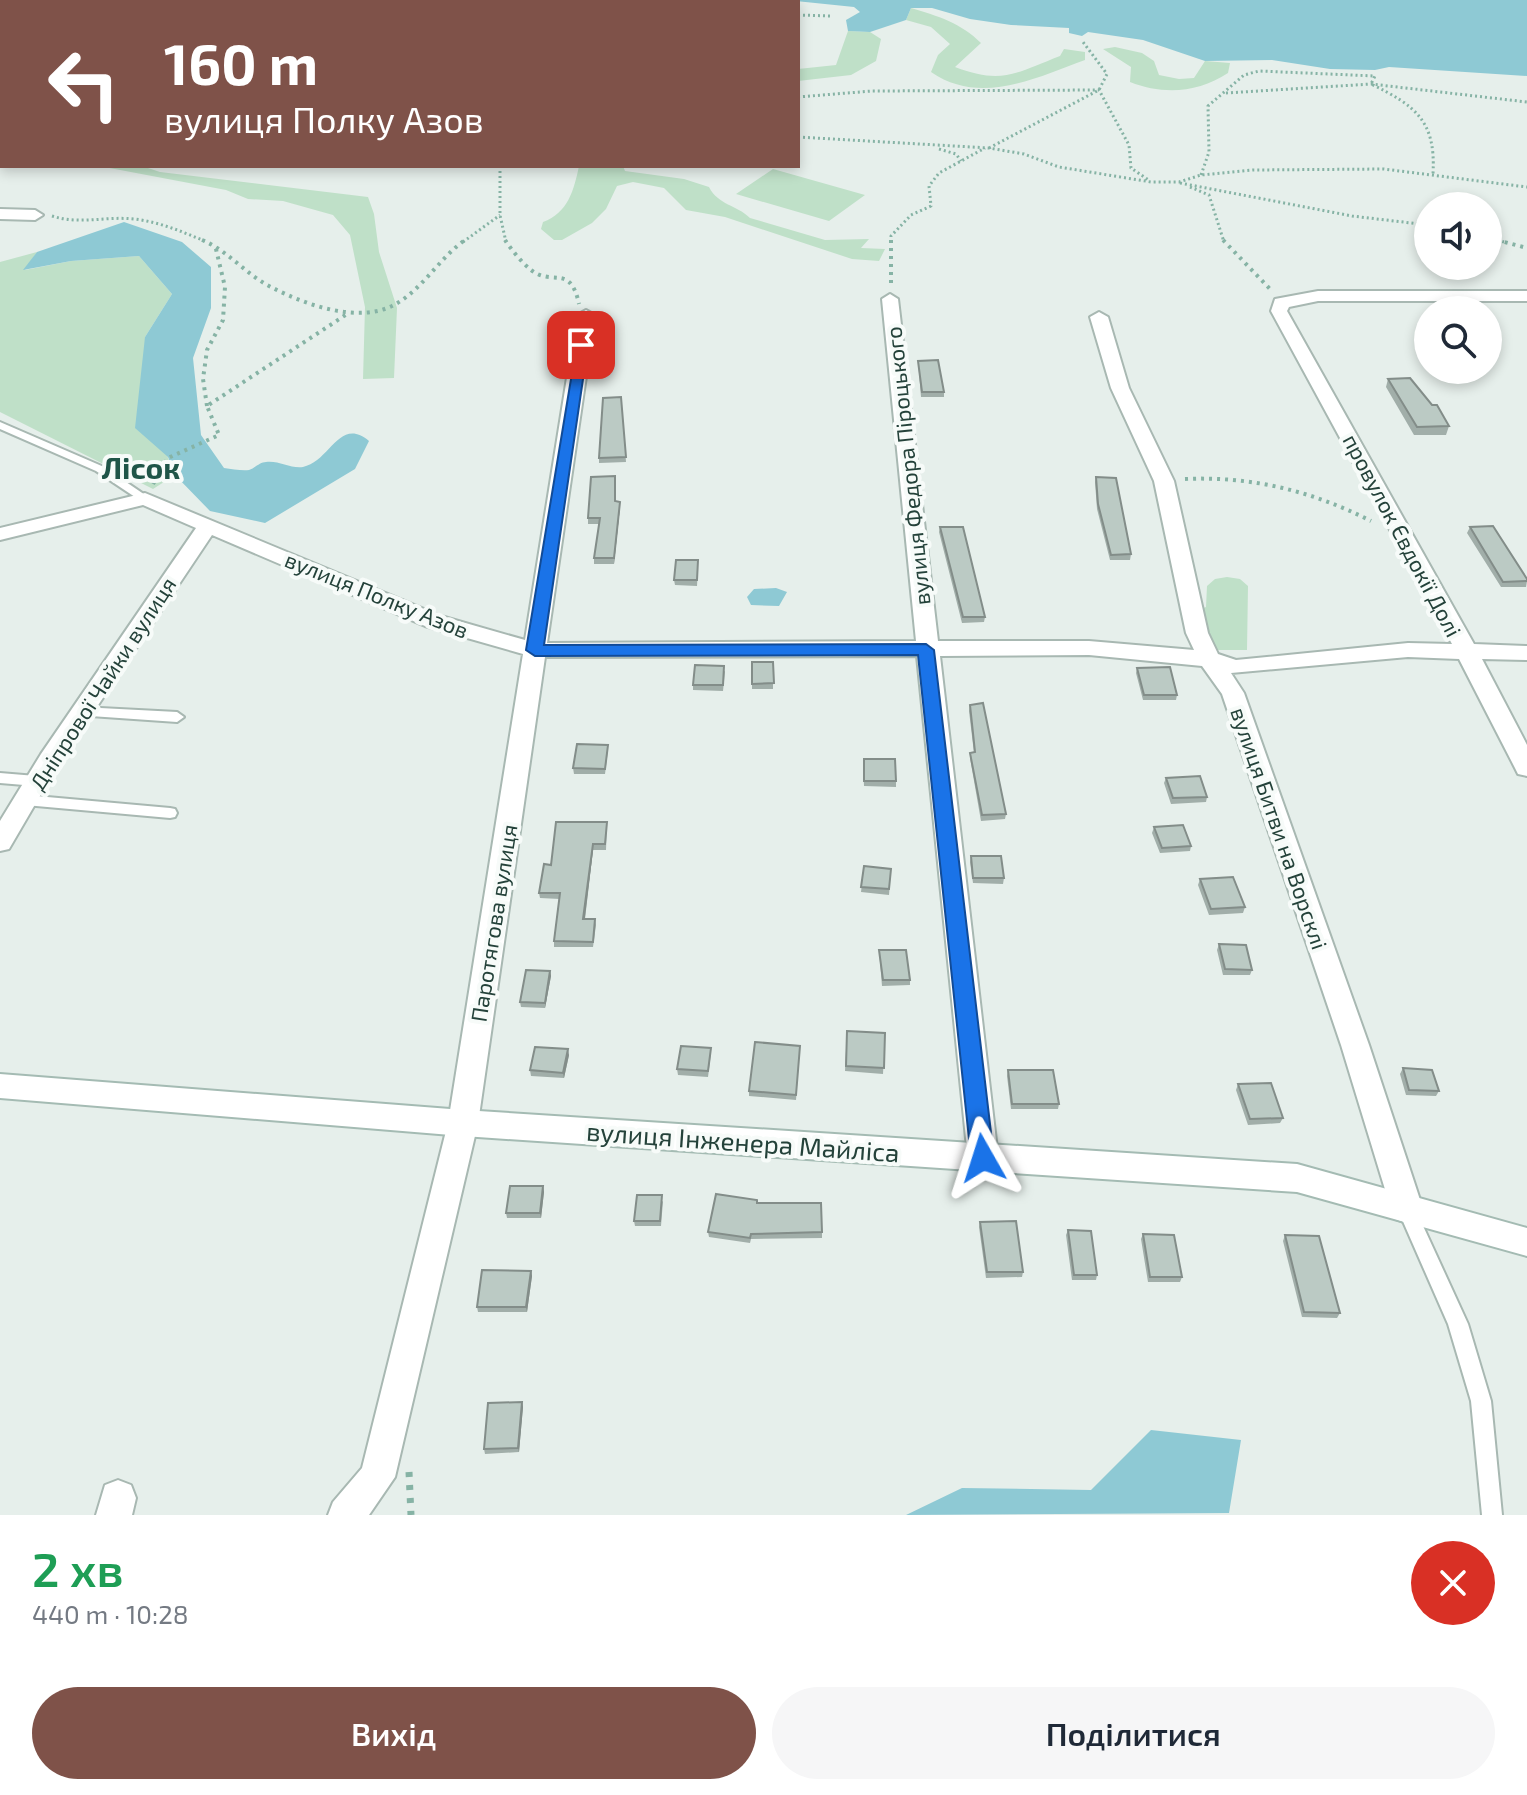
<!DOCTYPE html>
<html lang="uk">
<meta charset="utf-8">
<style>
:root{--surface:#fff;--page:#f6f6f7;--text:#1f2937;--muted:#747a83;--accent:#7f5249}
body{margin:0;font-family:"Exo 2",sans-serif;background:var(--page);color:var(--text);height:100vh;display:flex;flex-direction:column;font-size:30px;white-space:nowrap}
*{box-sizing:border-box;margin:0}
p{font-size:26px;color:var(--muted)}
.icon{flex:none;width:44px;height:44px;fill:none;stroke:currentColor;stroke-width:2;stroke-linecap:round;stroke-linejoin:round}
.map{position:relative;height:1515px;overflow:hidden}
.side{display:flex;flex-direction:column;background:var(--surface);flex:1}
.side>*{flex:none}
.hud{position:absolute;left:0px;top:0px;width:800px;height:168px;box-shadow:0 4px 12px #0003;background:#7f5249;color:#fff;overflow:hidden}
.controls{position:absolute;left:1414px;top:192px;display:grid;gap:16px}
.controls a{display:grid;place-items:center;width:88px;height:88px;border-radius:50%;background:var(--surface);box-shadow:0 4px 12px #0003;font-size:40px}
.pin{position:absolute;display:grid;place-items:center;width:68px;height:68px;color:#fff;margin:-34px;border-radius:16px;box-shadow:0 4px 12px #0006}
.me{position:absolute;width:88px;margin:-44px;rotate:354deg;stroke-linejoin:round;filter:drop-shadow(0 0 6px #0008)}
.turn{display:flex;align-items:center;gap:28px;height:168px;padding:0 32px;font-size:36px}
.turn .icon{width:104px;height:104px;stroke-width:2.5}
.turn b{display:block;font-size:56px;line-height:68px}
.round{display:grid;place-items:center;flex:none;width:84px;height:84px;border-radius:42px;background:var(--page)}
.head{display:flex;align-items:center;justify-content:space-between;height:136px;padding:0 32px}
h1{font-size:48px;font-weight:600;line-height:60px;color:#1e9e55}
.cta{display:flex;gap:16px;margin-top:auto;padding:16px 32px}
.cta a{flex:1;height:92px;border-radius:48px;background:var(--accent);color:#fff;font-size:32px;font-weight:600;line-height:92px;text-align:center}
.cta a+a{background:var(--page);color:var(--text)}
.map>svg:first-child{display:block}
.green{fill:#bfe0c8}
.water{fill:#8ec9d4}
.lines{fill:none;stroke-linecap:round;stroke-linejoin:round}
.lane-casing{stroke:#a8b8b2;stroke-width:4}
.street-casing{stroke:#a8b8b2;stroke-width:4}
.secondary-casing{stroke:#a4bbb3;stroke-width:4}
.path-far2{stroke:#86b3a5;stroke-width:3;stroke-dasharray:2 3;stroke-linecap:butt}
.path-far1{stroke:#86b3a5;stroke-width:4;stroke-dasharray:3 5;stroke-linecap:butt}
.path{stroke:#86b3a5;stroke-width:7;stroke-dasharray:5 8;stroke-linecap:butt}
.lane{fill:#fff;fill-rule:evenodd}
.street{fill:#fff;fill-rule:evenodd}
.secondary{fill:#fff;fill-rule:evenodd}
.wall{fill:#a1aea9}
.shaded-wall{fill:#838d89}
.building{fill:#bbcac4;stroke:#838d89;stroke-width:2}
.route{fill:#1a73e8;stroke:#114b97;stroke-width:2}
.labels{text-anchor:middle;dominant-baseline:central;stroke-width:8;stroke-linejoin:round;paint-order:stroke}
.street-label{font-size:22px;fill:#24423a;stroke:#f7fbf9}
.near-street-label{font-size:26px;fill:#24423a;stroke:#f7fbf9}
.district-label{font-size:30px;font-weight:bold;fill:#1f5548;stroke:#f7fbf9}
</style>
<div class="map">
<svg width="1527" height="1515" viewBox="0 0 1527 1515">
<rect width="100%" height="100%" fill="#e6efeb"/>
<path class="green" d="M911,8C938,16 961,23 981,43L955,67C1002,85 1016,73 1060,56L1064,49L1085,52V60C1036,78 980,106 931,72L938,55L950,44L931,27L906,20Z
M848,31L870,32L881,39L876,61L851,75L798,81V69L836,65Z
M1115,47L1142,53L1154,61L1159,75L1179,79L1194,78L1205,61L1230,63L1228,73C1198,93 1163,95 1130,82L1131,67L1103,49Z
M99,166H142L160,172L368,197L374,214L379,252L397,308L394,378L363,379L365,307L350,235L333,215L283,201L248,199L226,190Z
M579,166H623L625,171L684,179L709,187C718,205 737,205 750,218L825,240L869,239L861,248L885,249L879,261L852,259L725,217L686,210L664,188L633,182L617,186L606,209L592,223L562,240H554L541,229L543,222C568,213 574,190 579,166Z
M773,169L865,195L829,221L736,194Z
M37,252L25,270L71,261L139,256L172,294L145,337L168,458L175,475L153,489L0,412V262Z
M1227,577L1240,579L1248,586L1247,650H1217L1204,635L1198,610L1206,607L1207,586L1215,579Z"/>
<path class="water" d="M786,0H1527V76L1389,67L1375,70L1330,69L1272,60L1205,61L1143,40L1088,32L1082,36L1069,33V28L1011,25L970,19L932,8H911L906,20L870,32L848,31L846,20L860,12L854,7Z
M124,222L182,242L211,267V308L193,358L201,435L224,468C232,469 242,471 249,470C255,468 260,462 266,462C278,460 291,469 303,467C330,462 339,416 369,441L355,469L265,523L210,511L175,475L168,457L135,428L145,337L172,294L139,256L71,261L23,270L37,252Z
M776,588L787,592L779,606L751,605L747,597L754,589Z
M1151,1430L1241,1440L1229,1513L906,1515L962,1488L1091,1490Z"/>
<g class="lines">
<defs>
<path id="lane" d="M0,422L104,467L151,499L145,502L141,501L96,471L0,429Z
M81,707L177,712L184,717L177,722L76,715L74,712Z
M0,773L36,776L43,781L36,786L0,783Z
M25,795L170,808L175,809L177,813L175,817L170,818L25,805L18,800Z
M1407,1202L1413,1204L1468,1324L1491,1401L1502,1515H1482L1471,1401L1448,1324L1398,1210L1401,1204Z"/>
<path id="street" d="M0,209L35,210L43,215L35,220L0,219Z
M1318,291H1527V301H1318L1289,307L1287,311L1474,644L1527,646V660L1482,659L1527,745V776L1518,774L1515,768L1459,659L1408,657L1231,673L1244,693L1369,1045L1423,1209L1418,1219L1407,1223L1396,1219L1391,1209L1341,1045L1222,694L1202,666L1089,655L940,656L998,1158L994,1167L983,1171L972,1167L968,1158L917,656L545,657L478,1123L395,1477L369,1515H328L333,1502L362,1468L448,1123L523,654L425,626L212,535L58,765L9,849L0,851V821L41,754L196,528L143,505L0,540V528L145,493L441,616L525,640L577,315L586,310L595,315L547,643L916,641L882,299L890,294L898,299L938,641H1089L1194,650L1186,633L1154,481L1111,388L1090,317L1099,312L1108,317L1129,388L1174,481L1208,633L1218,654L1236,660L1408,643L1452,644L1271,311L1275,299Z
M118,1480L131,1485L136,1498L132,1515H96L105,1485Z"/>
<path id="secondary" d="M0,1074L463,1110L1297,1164L1527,1228V1256L1297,1192L463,1136L0,1098Z"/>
</defs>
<use href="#lane" class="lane-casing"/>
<use href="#street" class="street-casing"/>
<use href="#secondary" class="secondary-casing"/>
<path class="path-far2" d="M444,0L455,2
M510,0L526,2
M691,0L698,2
M183,2L186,0
M329,2L343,0
M385,2L397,0
M602,2L618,0
M798,15L832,16
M1226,93L1371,84L1527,102
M798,97L872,91L1099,90L1129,145L1131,168L1150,181
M798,137L989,148L1024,154L1059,167L1151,182H1179L1201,175L1253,170L1384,169L1527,187
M989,148L1099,90L1107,74L1083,42
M939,149L956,154L961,161
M500,166V215L506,242
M1201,175L1209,152L1208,106L1244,75L1259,71L1375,76L1371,84C1416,106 1436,121 1433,174
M1180,183L1352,216L1428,225
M1190,187L1209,195L1224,242
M52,216C80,225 105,216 134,219C160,222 183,232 207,242
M1488,237L1504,242
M463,242L500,215
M891,242V236L911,215L931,206L929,186L939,173L985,148"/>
<path class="path-far1" d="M202,240C229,251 247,276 273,288C306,305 357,323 392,306C422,291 439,258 465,240
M505,240C511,249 522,263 531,270C553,287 570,263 579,304
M891,240V286
M1223,240L1271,290
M1497,240L1527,248
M207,406L203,379L207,350L223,320L225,287L215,245
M1185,479C1252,476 1312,491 1371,521
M153,484L168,458L219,435L207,406L347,314"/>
<path class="path" d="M409,1472L411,1515"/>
<use href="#lane" class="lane"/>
<use href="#street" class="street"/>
<use href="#secondary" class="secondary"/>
</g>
<path class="wall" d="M918,361L944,392V397H921Z
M1388,379L1449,426L1446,435H1414L1386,387Z
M621,397L626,462L599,463V458Z
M1096,477L1131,554L1130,560H1110L1097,509L1095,482Z
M615,501L620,502V507L614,564H594V558L599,524H588V518Z
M940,527L985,617L984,622L962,623L939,532Z
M1470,527L1527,581L1526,587H1501L1467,533Z
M698,566L697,586L675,585L674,580Z
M752,662H773V689H752Z
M1137,668L1177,695L1176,700H1143L1136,673Z
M725,671L723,691L693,690V685Z
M970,705L1006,814L1005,819L981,821L970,758V753H974L969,711Z
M608,750L605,774H574L573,768Z
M863,764L896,781V787L864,786Z
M1166,778L1207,797L1206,802L1171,804L1164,783Z
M607,822L606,850H593L585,919H595L596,925L593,947H554V941L560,899L540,898L539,893L551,865Z
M1154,827L1191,846L1190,851L1160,853L1152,833Z
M971,856L1004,878L1003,884L973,883L970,862Z
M864,866L891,869L889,895L861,892Z
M1200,879L1245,907L1243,913L1209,915L1198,885Z
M1219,944L1252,970L1250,975H1223L1217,950Z
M879,950L910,980V985L882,986Z
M550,971L551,976L545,1008L521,1007L520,1002Z
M847,1031L885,1033L883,1074L845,1071Z
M800,1046L796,1100L749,1096V1091Z
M711,1053L708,1077L678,1075L677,1069Z
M569,1055L564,1078L531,1076L530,1070Z
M1403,1068L1439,1091L1436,1096L1406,1095L1400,1074Z
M1008,1070L1059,1104L1058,1109H1011L1007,1076Z
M1238,1084L1283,1118L1280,1123L1248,1125L1236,1090Z
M543,1186L544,1192L541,1218H507L506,1213Z
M663,1201L661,1226H635L634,1221Z
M757,1203L822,1232V1238L751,1239L750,1243L709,1237L708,1232Z
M980,1222L1023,1272L1022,1277L986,1278L979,1227Z
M1068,1230L1097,1275L1096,1280H1072L1066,1235Z
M1143,1234L1182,1277L1180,1282H1148L1141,1239Z
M1285,1235L1340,1313L1337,1318L1302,1317L1283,1241Z
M531,1271L532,1276L527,1312H478L477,1307Z
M522,1402L523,1407L519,1452L485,1454L484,1449Z"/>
<path class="shaded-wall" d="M620,502V507L614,564V558Z
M593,844V850L584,925L583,919Z
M550,971L551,976L545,1008V1003Z
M568,1049L569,1055L564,1078L563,1073Z
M543,1186L544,1192L541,1218L540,1213Z
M531,1271L532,1276L527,1312L526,1307Z
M522,1402L523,1407L519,1452L518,1448Z"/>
<path class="building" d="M938,360L944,392H922L918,361Z
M1410,378L1432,405H1437L1449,426L1417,427L1388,379Z
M621,397L626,457L599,458L603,398Z
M615,476V501L620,502L614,558H594L600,518H588L591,477Z
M1096,477L1116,478L1131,554L1111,555L1098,504Z
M1493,526L1527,579V581L1503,582L1470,527Z
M940,527H963L985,617H963Z
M676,560H698L697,580H674Z
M752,662H773L774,683L752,684Z
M695,665L724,666L723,685H693Z
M1170,667L1177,695H1144L1137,668Z
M983,703L1006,814L982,815L970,753L975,752L970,705Z
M577,744L608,745L605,769L573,768Z
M864,759H895L896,781H864Z
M1200,776L1207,797L1173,798L1166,778Z
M556,822H607L605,844H593L583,919H595L593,942L554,941L560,893H539L544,864L551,865Z
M1183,825L1191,846L1162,848L1154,827Z
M971,856H1001L1004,878H973Z
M864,866L891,869L889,889L861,887Z
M1233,877L1245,907L1211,909L1200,879Z
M1219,944L1246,945L1252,970L1225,969Z
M879,950H906L910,980H883Z
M526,970L550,971L545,1003L520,1002Z
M847,1031L885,1033L884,1068L846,1066Z
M755,1042L800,1046L796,1095L749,1091Z
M681,1046L711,1048L708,1071L677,1069Z
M535,1047L568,1049L563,1073L530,1070Z
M1403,1068L1432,1070L1439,1091L1409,1090Z
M1008,1070H1053L1059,1104H1012Z
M1271,1083L1283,1118L1250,1119L1238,1084Z
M510,1186H543L540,1213H506Z
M716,1194L757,1200V1203H821L822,1232L751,1234L750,1238L708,1232Z
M637,1195H662L660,1221H634Z
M1016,1221L1023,1272H987L980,1222Z
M1068,1230L1091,1231L1097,1275H1074Z
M1143,1234L1174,1235L1182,1277H1150Z
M1285,1235L1319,1236L1340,1313L1304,1312Z
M482,1270L531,1271L526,1307H477Z
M522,1402L518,1448L484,1449L488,1403Z"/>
<path class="route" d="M577,343L588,345L544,645L926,644L934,650L994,1158L991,1166L983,1168L975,1166L971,1158L918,655L535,656L526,650Z"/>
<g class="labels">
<g class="street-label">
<text transform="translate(907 466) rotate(-96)">вулиця Федора Піроцького</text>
<text transform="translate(1403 535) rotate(62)">провулок Євдокії Долі</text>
<text transform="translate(377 594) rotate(22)">вулиця Полку Азов</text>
<text transform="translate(102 683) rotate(-57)">Дніпрової Чайки вулиця</text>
<text transform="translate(1280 828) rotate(71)">вулиця Битви на Ворсклі</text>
<text transform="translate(493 923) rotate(-81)">Паротягова вулиця</text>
</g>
<g class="near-street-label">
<text transform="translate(743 1141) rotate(4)">вулиця Інженера Майліса</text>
</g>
<g class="district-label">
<text x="141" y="467">Лісок</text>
</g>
</g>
</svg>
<div class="controls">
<a><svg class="icon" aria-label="sound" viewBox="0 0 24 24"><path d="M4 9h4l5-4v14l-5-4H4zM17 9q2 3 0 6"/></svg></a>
<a><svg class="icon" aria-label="search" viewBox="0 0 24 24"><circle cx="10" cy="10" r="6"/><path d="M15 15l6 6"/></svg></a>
</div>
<div class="pin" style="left:581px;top:345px;background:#d93025"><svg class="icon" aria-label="arrive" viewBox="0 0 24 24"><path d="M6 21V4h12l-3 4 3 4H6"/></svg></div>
<svg class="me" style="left:983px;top:1158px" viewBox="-20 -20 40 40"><path d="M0-17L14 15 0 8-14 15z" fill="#1a73e8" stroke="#fff" stroke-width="4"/></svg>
<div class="hud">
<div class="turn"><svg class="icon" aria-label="left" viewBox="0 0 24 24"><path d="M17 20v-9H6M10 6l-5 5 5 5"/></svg><div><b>160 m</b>вулиця Полку Азов</div></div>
</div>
</div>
<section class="side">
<div class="head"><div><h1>2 хв</h1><p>440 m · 10:28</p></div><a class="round" style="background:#d93025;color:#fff"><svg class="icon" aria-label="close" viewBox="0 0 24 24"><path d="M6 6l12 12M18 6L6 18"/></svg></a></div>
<div class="cta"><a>Вихід</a><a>Поділитися</a></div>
</section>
